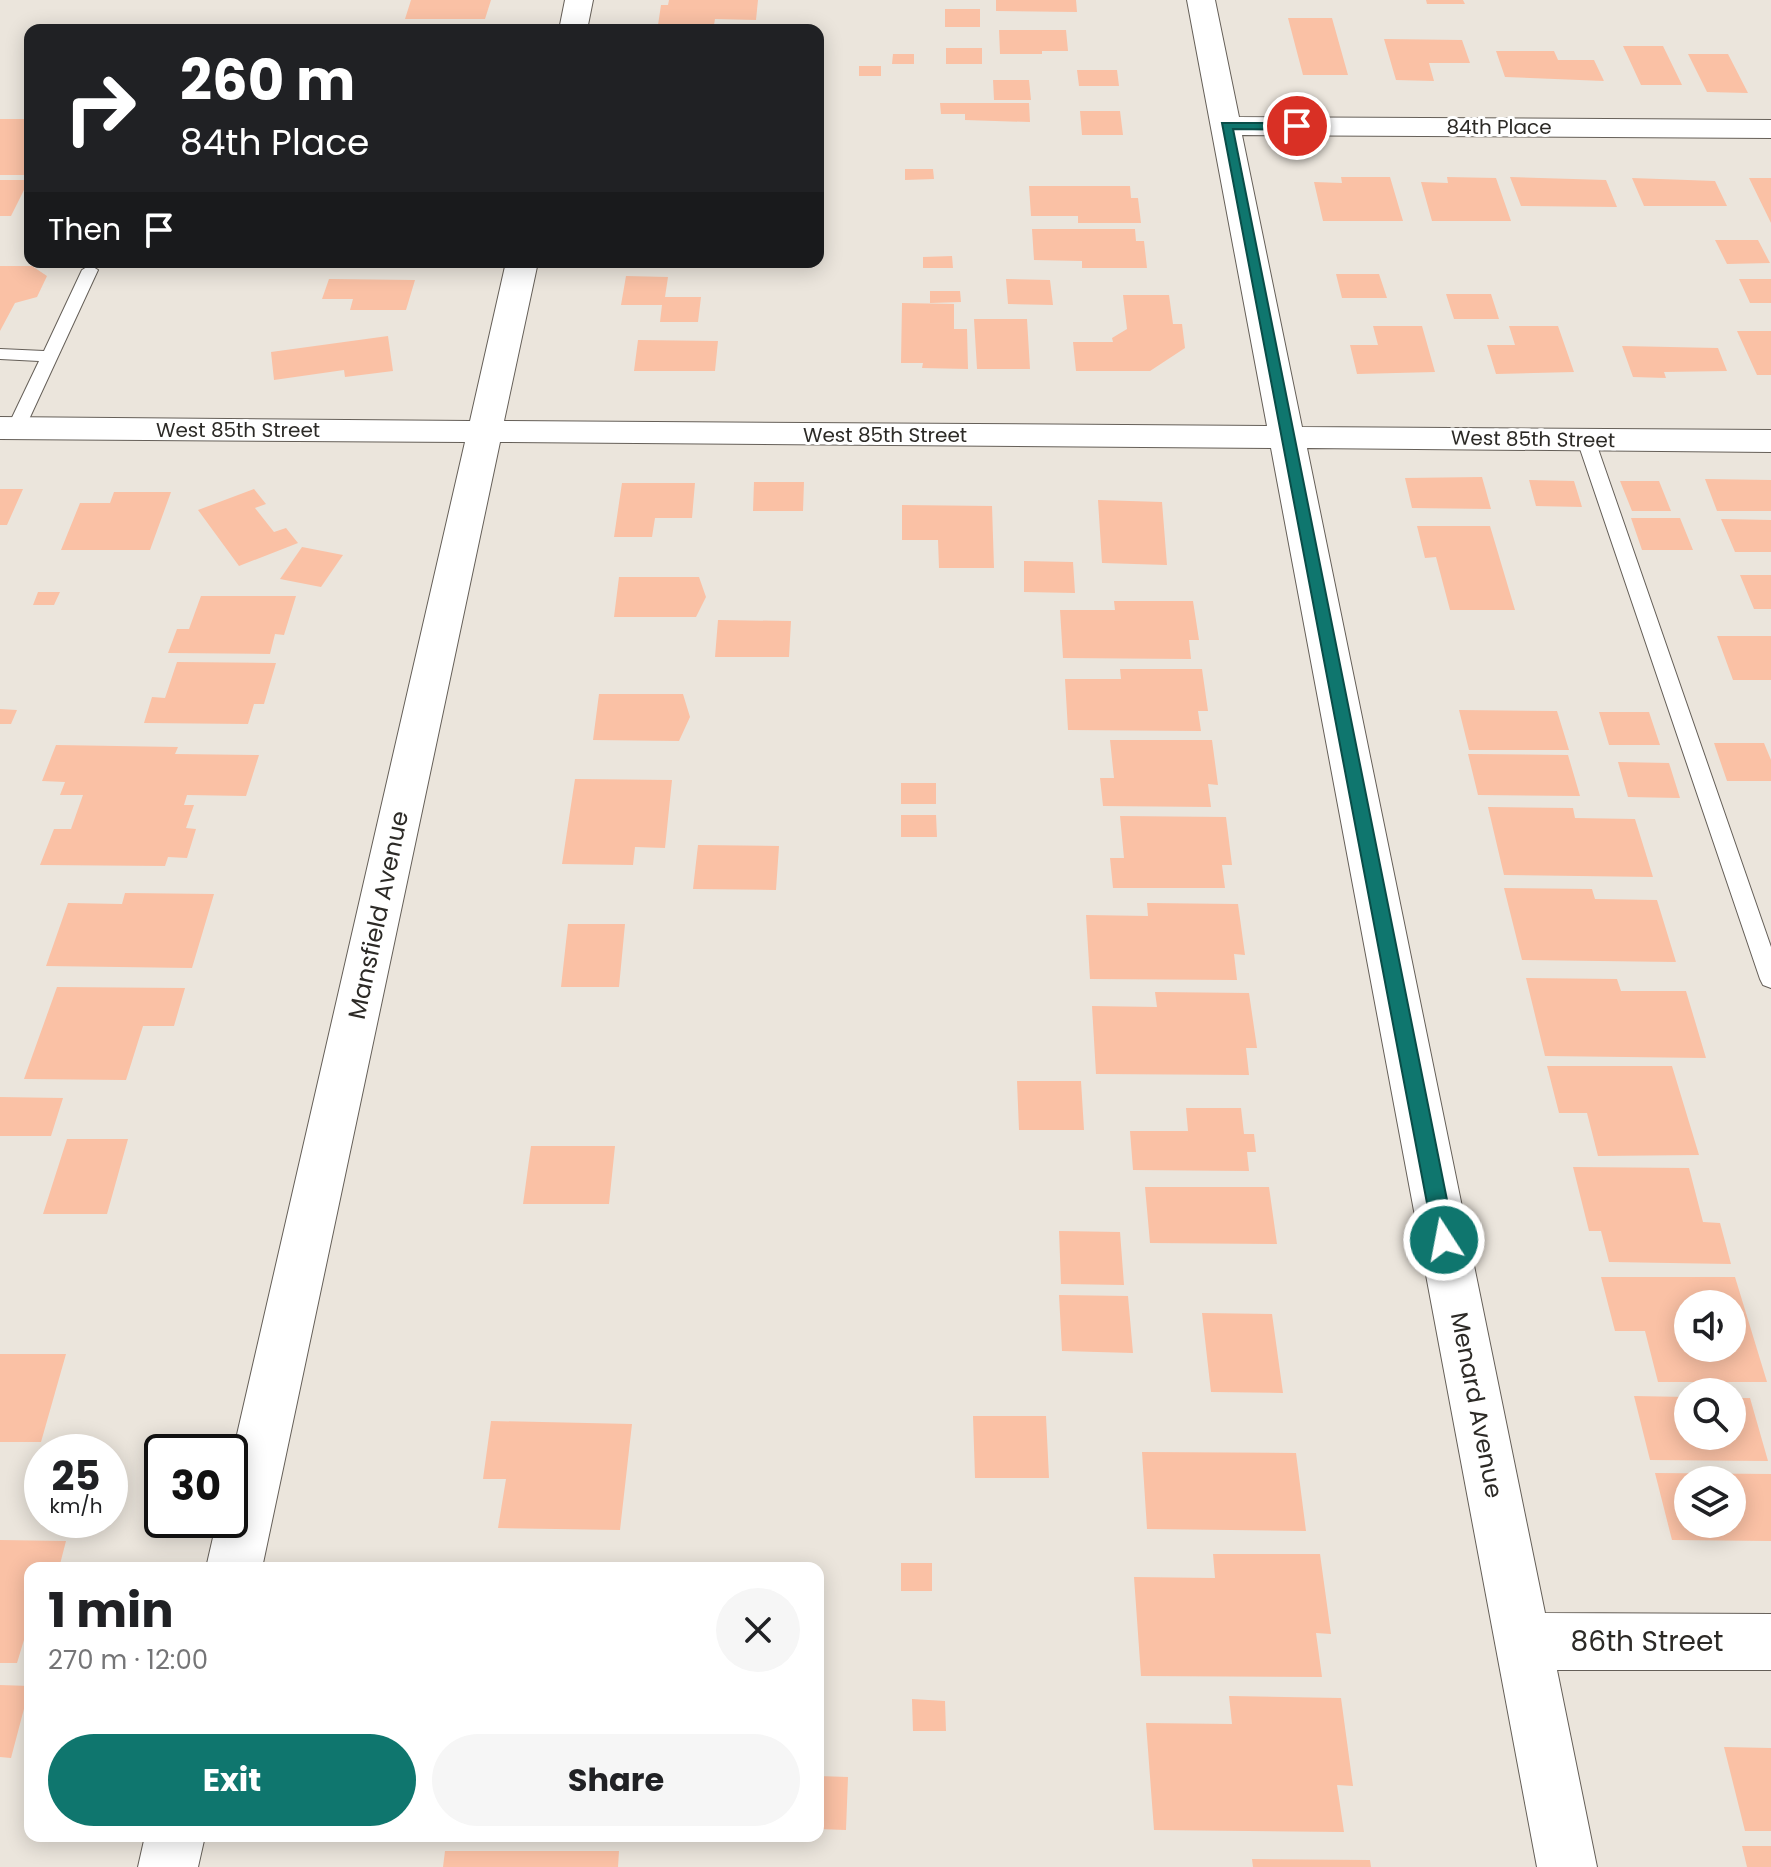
<!DOCTYPE html>
<meta charset="utf-8">
<style>
:root{--surface:#fff;--page:#f6f6f6;--text:#202124;--muted:#757577;--accent:#0f766e}
body{margin:0;font-family:Poppins,sans-serif;background:var(--page);color:var(--text);height:100vh;display:flex;flex-direction:column;font-size:30px;white-space:nowrap}
*{box-sizing:border-box;margin:0}
p{font-size:26px;color:var(--muted)}
.icon{flex:none;width:44px;height:44px;fill:none;stroke:currentColor;stroke-width:2;stroke-linecap:round;stroke-linejoin:round}
.map{position:relative;flex:1;overflow:hidden}
.sheet{position:absolute;left:24px;top:1562px;width:800px;height:280px;display:flex;flex-direction:column;background:var(--surface);border-radius:16px;box-shadow:0 4px 20px #0003}
.sheet>*{flex:none}
.banner{position:absolute;left:24px;top:24px;width:800px;height:244px;border-radius:16px;box-shadow:0 4px 20px #0003;background:#202124;color:#fff;overflow:hidden}
.controls{position:absolute;left:1674px;top:1290px;display:grid;gap:16px}
.controls a{display:grid;place-items:center;width:72px;height:72px;border-radius:50%;background:var(--surface);box-shadow:0 4px 20px #0003;font-size:40px}
.speed{position:absolute;left:24px;top:1434px;display:flex;gap:16px;font-size:40px;font-weight:700;text-align:center}
.speed>*{display:grid;place-content:center;width:104px;height:104px;border-radius:50%;background:var(--surface);box-shadow:0 4px 20px #0003;line-height:1}
.speed small{font-size:20px;font-weight:400}
.speed .limit{border:4px solid #111;border-radius:12px;background:#fff;color:#111}
.pin{position:absolute;display:grid;place-items:center;width:68px;height:68px;color:#fff;margin:-34px;border:4px solid #fff;border-radius:50%;box-shadow:0 2px 8px #0007}
.me{position:absolute;width:88px;margin:-44px;rotate:349deg;stroke-linejoin:round;filter:drop-shadow(0 0 6px #0008)}
.turn{display:flex;align-items:center;gap:28px;height:168px;padding:0 24px;font-size:36px}
.turn .icon{width:104px;height:104px;stroke-width:2.5}
.turn b{display:block;font-size:56px;line-height:68px}
.then{display:flex;align-items:center;height:76px;padding:0 24px;background:#0003;gap:16px;font-size:30px}
.round{display:grid;place-items:center;flex:none;width:84px;height:84px;border-radius:42px;background:var(--page)}
.summary{display:flex;align-items:center;justify-content:space-between;height:136px;padding:0 24px}
h1{font-size:48px;font-weight:700;line-height:60px}
.cta{display:flex;gap:16px;margin-top:auto;padding:16px 24px}
.cta a{flex:1;height:92px;border-radius:48px;background:var(--accent);color:#fff;font-size:32px;font-weight:700;line-height:92px;text-align:center}
.cta a+a{background:var(--page);color:var(--text)}
.map>svg:first-child{display:block}
.building{fill:#fac1a5;fill-rule:evenodd}
.lines{fill:none;stroke-linecap:round;stroke-linejoin:round}
.lane-casing{stroke:#655f58;stroke-width:2}
.street-casing{stroke:#655f58;stroke-width:2}
.lane{fill:#fff;fill-rule:evenodd}
.street{fill:#fff;fill-rule:evenodd}
.route{fill:#0f766e;stroke:#0a4d48;stroke-width:2}
.labels{text-anchor:middle;dominant-baseline:central;stroke-width:6;stroke-linejoin:round;paint-order:stroke}
.far-street-label{font-size:20px;fill:#2c2a26;stroke:#fff}
.street-label{font-size:24px;fill:#2c2a26;stroke:#fff}
.near-street-label{font-size:28px;fill:#2c2a26;stroke:#fff}
</style>
<div class="map">
<svg width="1771" height="1867" viewBox="0 0 1771 1867">
<rect width="100%" height="100%" fill="#ebe5dc"/>
<path class="building" d="M411,0H491L485,19H405Z
M669,0H758L756,20L715,19L714,25H658L661,5H668Z
M996,0H1076L1077,12L996,11Z
M1426,0H1463L1465,4H1427Z
M945,9H980V27H945Z
M1288,18H1332L1348,75H1303Z
M999,30H1066L1068,51H1042V54H1000Z
M1384,39L1462,40L1470,63H1429L1434,81L1396,80Z
M1623,46H1663L1682,85H1641Z
M946,48H982V64H946Z
M1496,51H1554L1558,60H1594L1604,81L1505,77Z
M893,54H914V64H892Z
M1688,54H1728L1748,93L1707,92Z
M859,66H881V76H859Z
M1077,70H1117L1119,86H1079Z
M993,80H1029L1031,100H994Z
M940,103H1029L1030,122L965,120V114H941Z
M1080,111H1120L1123,135H1082Z
M0,119H30V175H0Z
M905,169H933L934,179L905,180Z
M1341,177H1390L1403,221H1323L1314,182L1342,183Z
M1447,177L1496,178L1511,221H1432L1421,182L1448,183Z
M1510,177L1606,180L1617,207L1521,206Z
M1632,178L1715,181L1727,206H1644Z
M1749,178H1771V223Z
M0,180H29L11,216H0Z
M1029,186H1130L1131,198H1138L1141,223H1078V216H1031Z
M1032,229H1135L1136,241H1144L1147,268H1082V261L1034,260Z
M1715,240H1758L1770,263L1727,264Z
M952,256L953,268H923V257Z
M0,266H32L47,276L37,297L15,303L0,331Z
M1336,274H1379L1387,298H1342Z
M626,276L668,277L665,297H701L698,322H660L662,305H621Z
M329,279L415,280L406,310H350L353,299H322Z
M1006,279L1050,280L1053,305L1008,304Z
M1739,279H1771V303H1750Z
M930,291H960L961,302L930,303Z
M1446,294H1491L1499,319H1454Z
M1123,295H1169L1173,324H1182L1185,348L1150,371H1076L1073,342H1113L1112,338L1127,329Z
M902,303L954,304V329H967L968,369L922,368L923,363H901Z
M974,319H1027L1030,369H977Z
M1373,326H1422L1435,372L1357,374L1350,345H1378Z
M1509,326H1558L1574,372L1496,374L1487,345H1515Z
M1737,331H1771V375H1757Z
M388,336L393,371L345,377L344,370L274,380L271,352Z
M638,340L718,341L715,371H634Z
M1622,346L1718,348L1727,371L1664,372L1666,378L1633,377Z
M1482,477L1491,509L1412,508L1405,478Z
M1705,479L1771,480V511H1717Z
M1529,480L1574,481L1582,507L1536,506Z
M1620,481H1659L1671,511H1632Z
M754,482H804L803,511H753Z
M622,483H695L692,518H655L652,537H614Z
M0,489H23L7,525H0Z
M254,489L266,504L255,508L274,532L286,528L298,543L239,566L198,510Z
M114,492H171L150,550H61L80,503H110Z
M1098,500L1162,502L1167,565L1102,563Z
M902,505L992,506L994,568H939L938,540H902Z
M1631,518H1680L1693,550H1642Z
M1721,519L1771,520V552H1735Z
M1417,526H1490L1515,610H1450L1436,557L1425,558Z
M302,547L343,555L321,587L280,579Z
M1024,561L1073,562L1075,593L1024,592Z
M1740,575H1771V609H1754Z
M619,577H699L706,597L696,617H614Z
M38,592H60L54,605H33Z
M201,596H296L284,635L275,634L270,654L168,653L177,629H189Z
M1114,601H1193L1199,640H1189L1191,659L1063,658L1060,610H1115Z
M718,620L791,621L789,657H715Z
M1717,636H1771V680H1733Z
M177,662L276,663L264,704H254L248,724L144,723L152,697L165,698Z
M1120,669H1202L1208,711H1198L1201,731L1068,730L1065,679H1121Z
M599,694H683L690,717L679,741L593,740Z
M0,709L17,710L11,724H0Z
M1459,710L1557,711L1569,750H1469Z
M1599,712H1649L1660,745H1609Z
M1110,740H1212L1218,785L1208,784L1211,807L1103,806L1100,778H1114Z
M1714,743H1764L1771,760V781H1727Z
M56,745L178,747L175,754L259,755L246,796L187,795L184,805H194L186,828L196,829L187,858L168,857L165,866L40,865L54,829H71L83,795H60L65,782L42,781Z
M1468,754L1568,755L1580,796L1478,795Z
M1618,762L1669,763L1680,798L1628,797Z
M575,779L672,780L665,848L635,847L633,865L562,864Z
M901,783H936V804H901Z
M1488,807L1573,808L1575,818L1635,819L1653,877L1504,875Z
M901,815H936L937,837H901Z
M1120,816L1226,817L1232,865H1222L1225,888H1113L1110,858H1124Z
M698,845L779,846L776,890L693,889Z
M1504,888L1592,889L1595,899L1657,900L1676,962L1522,960Z
M125,893L214,894L192,968L46,966L68,903L122,904Z
M1147,903L1238,904L1245,955L1234,954L1237,980L1090,979L1086,915L1148,916Z
M568,924H625L619,987H561Z
M1526,978L1617,979L1621,991H1686L1706,1058L1545,1056Z
M57,987L185,988L174,1026H143L126,1080L24,1079Z
M1155,992L1249,993L1257,1048H1246L1249,1075L1096,1074L1092,1006L1157,1007Z
M1547,1066H1672L1699,1155L1598,1156L1587,1113H1559Z
M1017,1081H1081L1084,1130H1019Z
M0,1097L63,1098L51,1136H0Z
M1186,1108H1241L1244,1134H1254L1256,1152H1247L1249,1171L1133,1170L1130,1131H1188Z
M67,1139H128L107,1214H43Z
M531,1146H615L609,1204H523Z
M1573,1167L1689,1168L1703,1222L1720,1223L1731,1264L1609,1262L1601,1231H1589Z
M1145,1187H1269L1277,1244L1150,1243Z
M1059,1231L1120,1232L1124,1285L1061,1284Z
M1601,1277H1735L1767,1382H1658L1645,1331H1615ZM1688,1304H1732V1348H1688Z
M1059,1295L1128,1296L1133,1353L1062,1351Z
M1202,1313L1272,1314L1283,1393L1211,1392Z
M0,1354H66L41,1442H0Z
M1634,1396L1688,1397V1436H1732V1398H1750L1768,1461L1650,1460Z
M973,1416H1046L1049,1478H975Z
M491,1421L632,1424L620,1530L498,1528L506,1479H483Z
M1142,1452L1296,1453L1306,1531L1147,1529Z
M1655,1473L1771,1474V1541L1672,1540ZM1688,1480H1732V1524H1688Z
M0,1540L66,1541L59,1568H30V1620L17,1663H0Z
M1213,1554H1320L1331,1634L1316,1633L1322,1677L1141,1676L1134,1577L1215,1578Z
M901,1563H932V1591H901Z
M483,1564L535,1565V1568H482Z
M0,1685L30,1686L11,1758L0,1757Z
M1229,1696L1341,1698L1353,1786L1337,1785L1344,1832L1154,1830L1146,1723L1232,1724Z
M912,1699L945,1701L946,1731H913Z
M1724,1747L1771,1748V1831H1745Z
M818,1776L848,1777L846,1830L818,1829Z
M1742,1846H1771V1867H1747Z
M445,1851H619L618,1867H443Z
M1252,1859L1370,1860L1371,1867H1253Z"/>
<g class="lines">
<defs>
<path id="lane" d="M90,265L98,270L25,428L22,432H10L7,428L39,361L0,359V349L44,351L82,270Z
M1586,435L1595,440L1771,947V988L1763,985L1760,979L1577,440Z"/>
<path id="street" d="M565,0H593L587,30H559Z
M1187,0H1215L1239,117L1771,120V138L1242,135L1302,427L1771,430V452L1307,448L1545,1613L1771,1614V1670H1557L1597,1867H1537L1271,448L500,442L262,1568H206L217,1520H230V1465L465,442L0,439V417L470,421L506,262H538L504,421L1267,426Z
M145,1836H205L198,1867H138Z"/>
</defs>
<use href="#lane" class="lane-casing"/>
<use href="#street" class="street-casing"/>
<use href="#lane" class="lane"/>
<use href="#street" class="street"/>
</g>
<path class="route" d="M1222,123H1297L1303,126L1297,130L1233,129L1455,1240L1452,1247L1444,1249L1437,1247L1434,1240Z"/>
<g class="labels">
<g class="far-street-label">
<text x="1499" y="127">84th Place</text>
<text x="238" y="430">West 85th Street</text>
<text x="885" y="435">West 85th Street</text>
<text transform="translate(1533 439) rotate(1)">West 85th Street</text>
</g>
<g class="street-label">
<text transform="translate(378 915) rotate(-78)">Mansfield Avenue</text>
<text transform="translate(1477 1405) rotate(79)">Menard Avenue</text>
</g>
<g class="near-street-label">
<text x="1647" y="1641">86th Street</text>
</g>
</g>
</svg>
<div class="controls">
<a><svg class="icon" aria-label="sound" viewBox="0 0 24 24"><path d="M4 9h4l5-4v14l-5-4H4zM17 9q2 3 0 6"/></svg></a>
<a><svg class="icon" aria-label="search" viewBox="0 0 24 24"><circle cx="10" cy="10" r="6"/><path d="M15 15l6 6"/></svg></a>
<a><svg class="icon" aria-label="layers" viewBox="0 0 24 24"><path d="M12 4l9 5-9 5-9-5zM3 14l9 5 9-5"/></svg></a>
</div>
<div class="speed"><div>25<small>km/h</small></div><div class="limit">30</div></div>
<div class="pin" style="left:1297px;top:126px;background:#d93025"><svg class="icon" aria-label="arrive" viewBox="0 0 24 24"><path d="M6 21V4h12l-3 4 3 4H6"/></svg></div>
<svg class="me" style="left:1444px;top:1240px" viewBox="-20 -20 40 40"><circle r="17" fill="#0f766e" stroke="#fff" stroke-width="3"/><path d="M0-11L8 9 0 5-8 9z" fill="#fff"/></svg>
<div class="banner">
<div class="turn"><svg class="icon" aria-label="right" viewBox="0 0 24 24"><path d="M7 20v-9h11M14 6l5 5-5 5"/></svg><div><b>260 m</b>84th Place</div></div>
<div class="then">Then<svg class="icon" aria-label="arrive" viewBox="0 0 24 24"><path d="M6 21V4h12l-3 4 3 4H6"/></svg></div>
</div>
<section class="sheet">
<div class="summary"><div><h1>1 min</h1><p>270 m · 12:00</p></div><a class="round"><svg class="icon" aria-label="close" viewBox="0 0 24 24"><path d="M6 6l12 12M18 6L6 18"/></svg></a></div>
<div class="cta"><a>Exit</a><a>Share</a></div>
</section>
</div>
